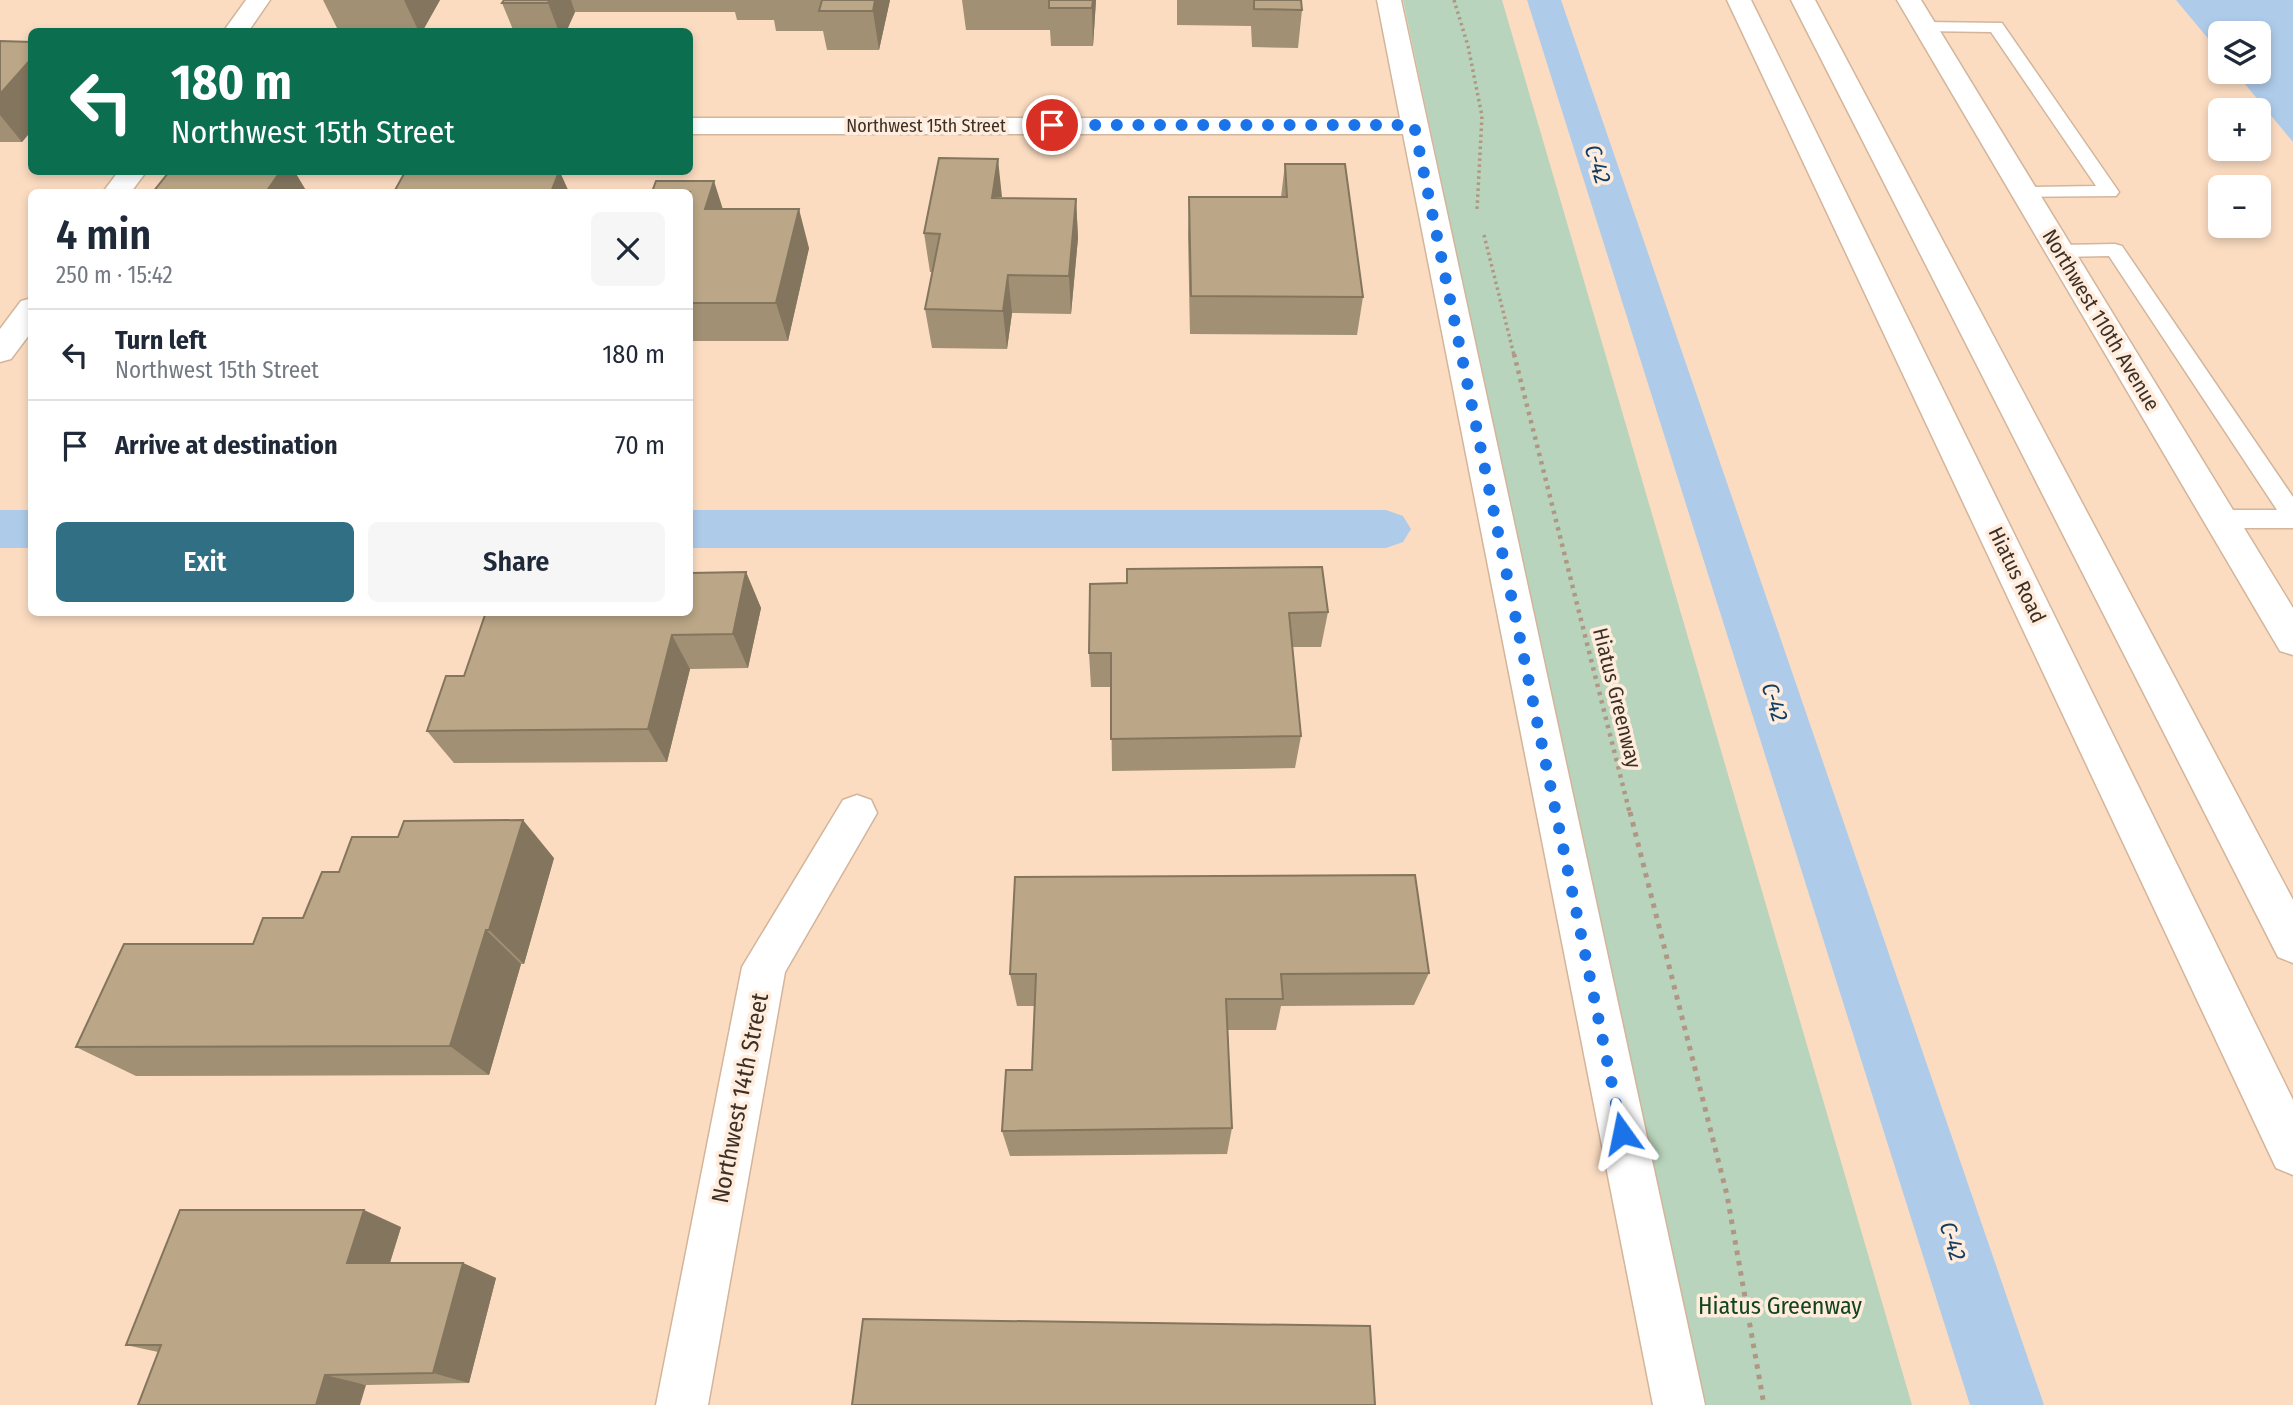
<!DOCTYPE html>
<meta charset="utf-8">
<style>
:root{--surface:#fff;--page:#f6f6f7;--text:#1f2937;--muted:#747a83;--line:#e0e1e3;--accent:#306f84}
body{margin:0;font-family:"Fira Sans Condensed",sans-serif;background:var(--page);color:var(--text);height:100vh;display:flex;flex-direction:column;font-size:26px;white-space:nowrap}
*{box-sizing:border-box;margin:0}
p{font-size:23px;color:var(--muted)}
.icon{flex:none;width:38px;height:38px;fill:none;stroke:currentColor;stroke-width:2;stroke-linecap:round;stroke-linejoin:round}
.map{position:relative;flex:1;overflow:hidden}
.panel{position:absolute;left:28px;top:189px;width:665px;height:427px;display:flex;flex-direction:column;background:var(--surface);border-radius:10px;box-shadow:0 4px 10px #0003}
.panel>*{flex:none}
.hud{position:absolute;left:28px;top:28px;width:665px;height:147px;border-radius:10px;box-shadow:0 4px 10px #0003;background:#0b6e4f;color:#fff;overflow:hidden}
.controls{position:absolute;left:2208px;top:21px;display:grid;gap:14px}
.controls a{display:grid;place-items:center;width:63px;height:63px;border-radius:10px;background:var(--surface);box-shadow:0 4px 10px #0003;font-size:35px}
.pin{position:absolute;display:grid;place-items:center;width:60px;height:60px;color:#fff;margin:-30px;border:4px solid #fff;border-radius:50%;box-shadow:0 2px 7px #0007}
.me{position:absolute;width:77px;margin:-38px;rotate:348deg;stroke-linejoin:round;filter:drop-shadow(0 0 5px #0008)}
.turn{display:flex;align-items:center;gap:24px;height:147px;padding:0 28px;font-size:32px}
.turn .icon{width:91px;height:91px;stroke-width:2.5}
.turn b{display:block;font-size:49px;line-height:60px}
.round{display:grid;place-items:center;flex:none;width:74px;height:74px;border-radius:10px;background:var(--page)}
.summary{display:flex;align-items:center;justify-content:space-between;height:119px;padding:0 28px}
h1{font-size:42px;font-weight:600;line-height:52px}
.cta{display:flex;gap:14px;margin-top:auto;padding:14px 28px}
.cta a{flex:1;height:80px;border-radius:10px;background:var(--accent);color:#fff;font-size:28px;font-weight:600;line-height:80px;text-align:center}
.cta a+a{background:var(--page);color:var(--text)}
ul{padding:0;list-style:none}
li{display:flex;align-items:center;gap:21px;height:91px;padding:0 28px;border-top:2px solid var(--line)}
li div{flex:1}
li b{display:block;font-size:26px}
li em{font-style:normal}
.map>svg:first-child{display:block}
.green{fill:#b9d4bc}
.water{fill:#aecbe9}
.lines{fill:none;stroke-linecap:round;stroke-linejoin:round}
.canal{fill:#aecbe9;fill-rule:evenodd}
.lane-casing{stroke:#d3b59b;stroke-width:3}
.street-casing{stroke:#d3b59b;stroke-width:3}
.secondary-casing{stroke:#d3b59b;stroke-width:3}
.path-far2{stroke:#af9783;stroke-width:3.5;stroke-dasharray:2.5 3.5;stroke-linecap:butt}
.path-far1{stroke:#af9783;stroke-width:4.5;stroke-dasharray:3.5 5;stroke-linecap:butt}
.path{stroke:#af9783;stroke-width:5;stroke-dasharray:4.5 6;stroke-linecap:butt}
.lane{fill:#fff;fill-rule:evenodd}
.street{fill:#fff;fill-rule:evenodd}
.secondary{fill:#fff;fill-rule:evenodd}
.wall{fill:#a19074}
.shaded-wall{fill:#83755e}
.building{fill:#bba787;stroke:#83755e;stroke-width:2}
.route{stroke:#1a73e8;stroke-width:12;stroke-dasharray:0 21.6}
.labels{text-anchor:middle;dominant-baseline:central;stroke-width:7;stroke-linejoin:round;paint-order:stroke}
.far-street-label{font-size:18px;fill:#3c3026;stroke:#ffecdc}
.street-label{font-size:21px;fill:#3c3026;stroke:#ffecdc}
.water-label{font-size:23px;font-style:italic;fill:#103d64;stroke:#ffecdc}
.near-street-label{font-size:24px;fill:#3c3026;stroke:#ffecdc}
.near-park-label{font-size:24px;fill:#11441f;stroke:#ffecdc}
</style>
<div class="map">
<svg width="2293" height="1405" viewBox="0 0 2293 1405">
<rect width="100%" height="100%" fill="#fbdcc1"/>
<path class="green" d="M1403,0H1502L1912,1405H1700Z"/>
<path class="water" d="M2176,0H2293V142L2235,72H2259V33H2221V54Z"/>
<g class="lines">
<path class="canal" d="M1527,0H1561L2044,1405H1970Z
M0,510H32V548H0Z
M690,510H1386L1403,516L1411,529L1403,542L1386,548H690Z"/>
<defs>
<path id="lane" d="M1925,22L2002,23L2119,192L2116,196L2018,197L2015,193L2025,187L2096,186L1991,32L1919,31L1917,27L1919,23Z
M2115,244L2122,246L2293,497V528H2220L2212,525L2208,519L2212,513L2220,510H2277L2109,256L2060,257L2053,255L2050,251L2053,247L2060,245Z"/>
<path id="street" d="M246,0H270L248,32H223Z
M1377,0H1401L1705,1405H1653L1403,134H690V118H1400Z
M1897,0H1921L2293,608V655L2280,651Z
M118,172H146L131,192H103Z
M32,298V331L11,359L0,362V329L21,301Z
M857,795L871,800L877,813L785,972L708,1405H656L742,967L843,800Z"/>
<path id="secondary" d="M1727,0H1751L2293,1100V1175L2276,1168Z
M1791,0H1815L2293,900V963L2278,957Z"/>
</defs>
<use href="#lane" class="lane-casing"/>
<use href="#street" class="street-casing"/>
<use href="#secondary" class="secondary-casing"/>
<path class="path-far2" d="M1454,0L1468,46L1482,116L1477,210
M1484,235L1514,355"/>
<path class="path-far1" d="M1514,354L1630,814"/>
<path class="path" d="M1630,812L1727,1195L1764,1405"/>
<use href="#lane" class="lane"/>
<use href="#street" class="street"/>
<use href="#secondary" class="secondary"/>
</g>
<path class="wall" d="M323,0H440L422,32H339Z
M504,0H890L879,50H827L823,31H776L774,20H737L735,12H575L566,32H514L502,3Z
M962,0H1096L1093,46H1051L1050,30H966Z
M1177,0H1301L1302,10L1298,48L1252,47L1251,26L1177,25Z
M0,41L32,42V130L22,142H0Z
M1285,164L1363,297L1357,335L1190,334L1188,236L1189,197H1281Z
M690,192L723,209L809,248L788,341H690Z
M1002,198L1076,199L1078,238L1071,314L1012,313L1007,349L932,348L925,309L932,272H930L924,233Z
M746,572L761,608L748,668L690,669L667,762L454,763L427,731L464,676Z
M1090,584L1328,612L1321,647H1292L1301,736L1295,768L1112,771L1111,687H1091L1089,653Z
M554,858L524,964H521L489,1075L136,1076L76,1047L253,944L303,918L339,872Z
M1429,973L1414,1005L1281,1006L1276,1030H1228L1232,1128L1227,1154L1010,1156L1002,1131L1032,1070L1035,1006H1017L1010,974Z
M401,1227L390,1263H463L496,1278L469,1383L366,1385L158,1352L126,1345Z"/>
<path class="shaded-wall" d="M404,0H440L422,32H419Z
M549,0H571L575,12L566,32H559L548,3Z
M875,0H890L879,50L873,11Z
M1093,0H1096L1093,46L1092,8Z
M32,58V130L22,142L0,115V94Z
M998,159L1002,197L992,198Z
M280,172H295L307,192H266Z
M560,172L569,192H551Z
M714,181L726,219L705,209Z
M1076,199L1078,238L1071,314L1069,276Z
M799,209L809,248L788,341L776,303Z
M1008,275L1012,313L1007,349L1003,311Z
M746,572L761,608L748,668L733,634Z
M672,635L690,669L667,762L648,729Z
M523,820L554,858L524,964L489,930Z
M486,930L521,964L489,1075L450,1046Z
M364,1210L401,1227L385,1278L347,1263Z
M463,1263L496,1278L469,1383L433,1373Z
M325,1375L366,1385L360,1405H316Z"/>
<path class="building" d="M504,0H549L548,3H502Z
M822,0H875L873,11H819Z
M1049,0H1093L1092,8H1049Z
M1254,0H1301L1302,10L1254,9Z
M0,41L32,42V58L0,94Z
M939,158L998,159L992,198L1076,199L1069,276L1008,275L1003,311L925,309L940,234L924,233Z
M1285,164H1345L1363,297L1191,296L1189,197H1287Z
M169,172H280L266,192H153Z
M405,172H559L551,192H394Z
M656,181H714L705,209H799L776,303H690V192H652Z
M1322,567L1328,612L1289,613L1301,736L1111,739V653H1089L1090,584L1127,583V569Z
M746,572L733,634L672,635L648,729L427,731L446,676H464L486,612H690V573Z
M523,820L489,930H486L450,1046L76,1047L124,944H253L263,918H303L322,872H339L352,837H398L404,821Z
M1415,875L1429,973L1281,974L1283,999H1226L1232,1128L1002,1131L1006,1070H1032L1036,974H1010L1015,877Z
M180,1210H364L347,1263H463L433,1373L325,1375L316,1405H138L161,1345H126Z
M863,1319L1370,1326L1375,1405H852Z"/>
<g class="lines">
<path class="route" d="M1052,125H1414L1622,1133"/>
</g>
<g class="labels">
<g class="far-street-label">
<text x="926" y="126">Northwest 15th Street</text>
</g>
<g class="street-label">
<text transform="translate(2101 320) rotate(59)">Northwest 110th Avenue</text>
<text transform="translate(2017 575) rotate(64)">Hiatus Road</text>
<text transform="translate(1617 698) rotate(76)">Hiatus Greenway</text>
</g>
<g class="water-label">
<text transform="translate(1598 164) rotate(72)">C-42</text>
<text transform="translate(1775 702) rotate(72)">C-42</text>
<text transform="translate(1953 1241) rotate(72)">C-42</text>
</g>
<g class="near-street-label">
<text transform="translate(740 1098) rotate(-79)">Northwest 14th Street</text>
</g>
<g class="near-park-label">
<text x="1780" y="1306">Hiatus Greenway</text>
</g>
</g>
</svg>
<div class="controls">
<a><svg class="icon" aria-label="layers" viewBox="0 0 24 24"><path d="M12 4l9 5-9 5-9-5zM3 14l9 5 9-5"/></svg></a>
<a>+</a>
<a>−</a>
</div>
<div class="pin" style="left:1052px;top:125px;background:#d93025"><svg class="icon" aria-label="arrive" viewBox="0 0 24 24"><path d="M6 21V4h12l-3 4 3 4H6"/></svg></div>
<svg class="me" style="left:1622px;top:1133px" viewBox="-20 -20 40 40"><path d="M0-17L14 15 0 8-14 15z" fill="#1a73e8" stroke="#fff" stroke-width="4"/></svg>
<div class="hud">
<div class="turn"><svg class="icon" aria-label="left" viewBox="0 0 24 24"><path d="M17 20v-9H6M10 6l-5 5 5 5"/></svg><div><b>180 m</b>Northwest 15th Street</div></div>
</div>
<section class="panel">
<div class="summary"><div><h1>4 min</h1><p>250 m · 15:42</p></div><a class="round"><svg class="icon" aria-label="close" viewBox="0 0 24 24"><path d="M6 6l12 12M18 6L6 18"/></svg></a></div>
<ul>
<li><svg class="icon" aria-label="left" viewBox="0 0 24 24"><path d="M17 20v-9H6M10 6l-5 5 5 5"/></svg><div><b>Turn left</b><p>Northwest 15th Street</p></div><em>180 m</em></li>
<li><svg class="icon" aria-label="arrive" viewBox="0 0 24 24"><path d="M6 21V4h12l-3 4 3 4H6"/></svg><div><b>Arrive at destination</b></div><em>70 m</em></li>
</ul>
<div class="cta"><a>Exit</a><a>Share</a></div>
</section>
</div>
